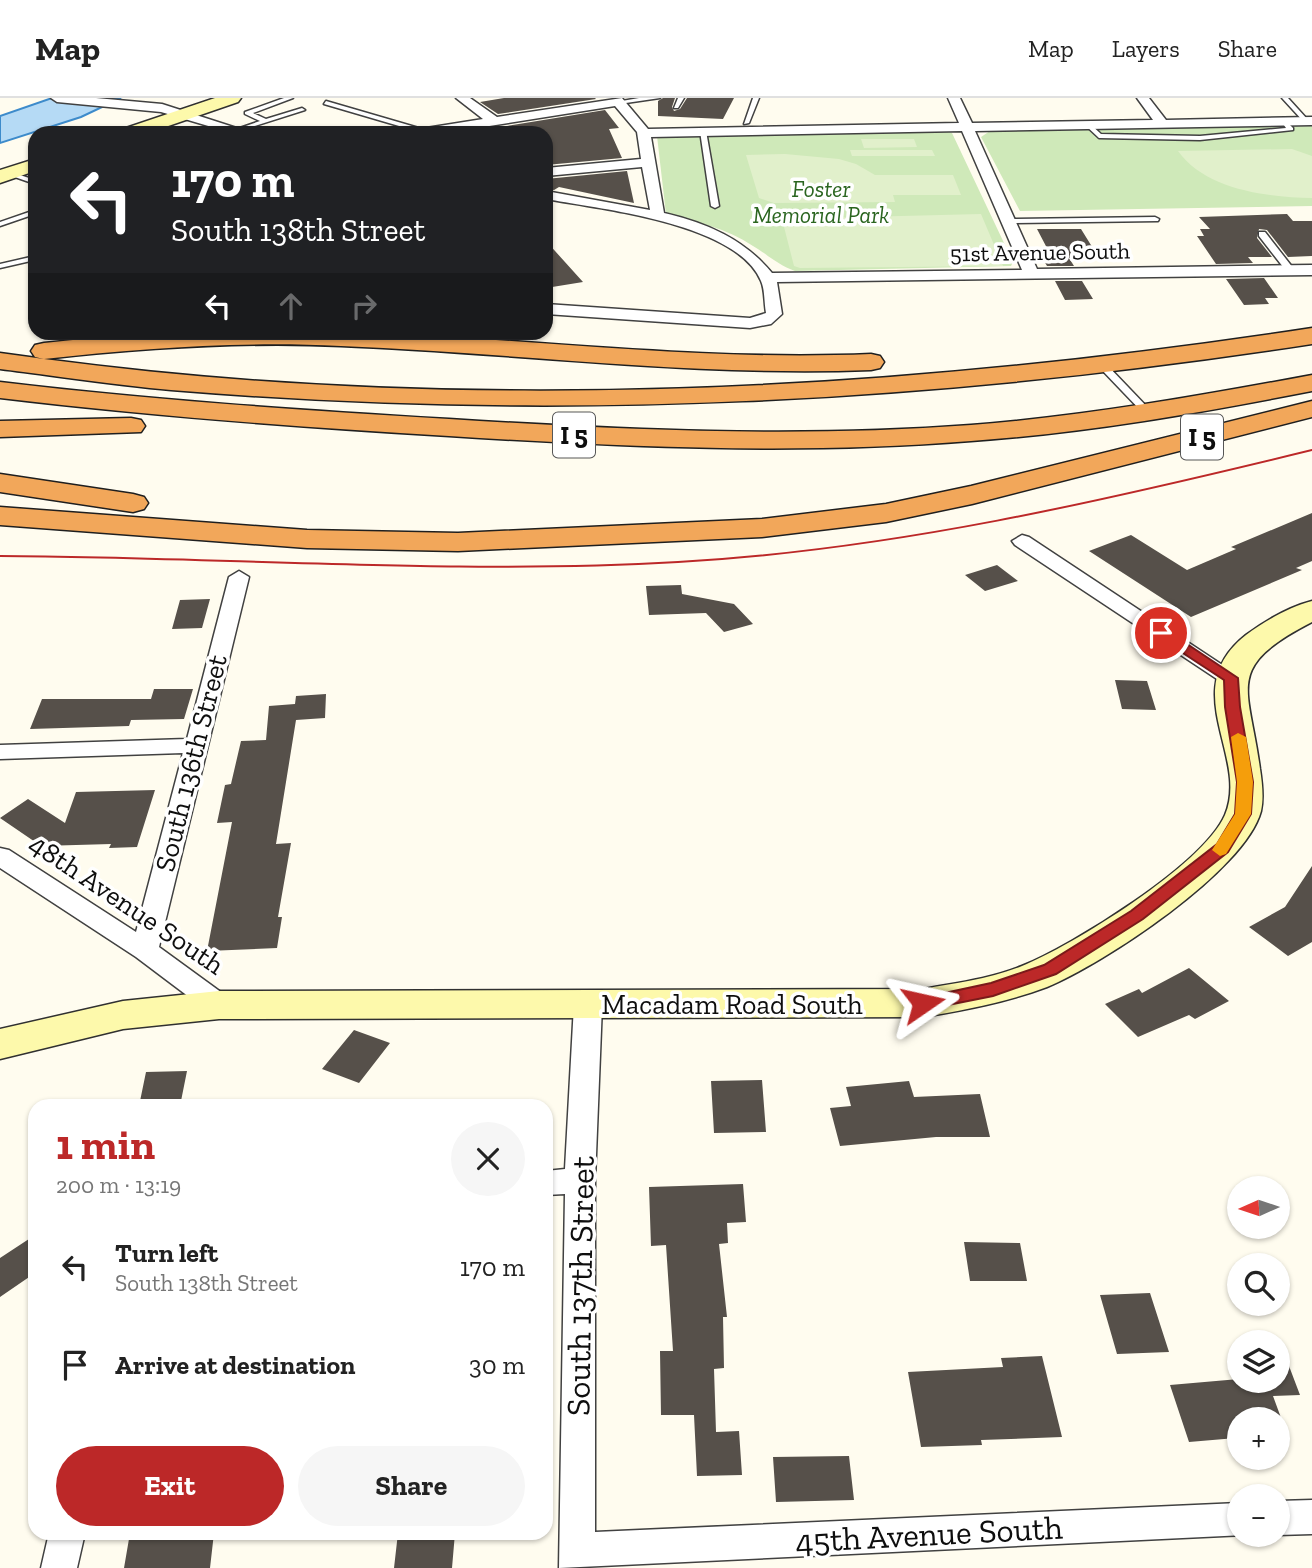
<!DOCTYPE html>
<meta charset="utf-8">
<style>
:root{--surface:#fff;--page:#f6f6f6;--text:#222;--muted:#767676;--line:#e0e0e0;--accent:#bc2828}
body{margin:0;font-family:"Zilla Slab",serif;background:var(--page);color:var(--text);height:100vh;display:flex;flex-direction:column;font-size:26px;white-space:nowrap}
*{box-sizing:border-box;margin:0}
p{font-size:23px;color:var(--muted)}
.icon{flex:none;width:38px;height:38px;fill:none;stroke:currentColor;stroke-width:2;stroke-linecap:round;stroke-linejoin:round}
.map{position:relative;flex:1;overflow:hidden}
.drawer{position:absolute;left:28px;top:1001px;width:525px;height:441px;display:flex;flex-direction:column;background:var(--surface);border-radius:21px;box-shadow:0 2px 5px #0004}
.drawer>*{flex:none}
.top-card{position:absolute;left:28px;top:28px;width:525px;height:214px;border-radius:21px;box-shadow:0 2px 5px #0004;background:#202124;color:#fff;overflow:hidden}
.needle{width:46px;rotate:267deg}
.buttons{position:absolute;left:1227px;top:1078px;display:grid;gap:14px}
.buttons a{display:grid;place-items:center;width:63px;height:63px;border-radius:50%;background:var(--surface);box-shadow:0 2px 5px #0004;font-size:35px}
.pin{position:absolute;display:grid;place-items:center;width:60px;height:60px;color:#fff;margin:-30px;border:4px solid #fff;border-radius:50%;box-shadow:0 2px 7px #0007}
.me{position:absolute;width:77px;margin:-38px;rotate:79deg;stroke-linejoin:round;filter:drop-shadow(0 0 5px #0008)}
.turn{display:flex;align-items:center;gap:24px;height:147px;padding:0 28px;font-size:32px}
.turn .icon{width:91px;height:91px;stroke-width:2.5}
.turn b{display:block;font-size:49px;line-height:60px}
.lanes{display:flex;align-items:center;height:66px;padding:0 28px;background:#0003;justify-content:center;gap:35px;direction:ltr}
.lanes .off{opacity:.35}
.round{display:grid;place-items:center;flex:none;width:74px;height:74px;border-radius:37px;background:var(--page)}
.head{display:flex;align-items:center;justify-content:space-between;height:119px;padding:0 28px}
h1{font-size:42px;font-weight:800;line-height:52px;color:var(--accent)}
.action{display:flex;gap:14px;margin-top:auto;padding:14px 28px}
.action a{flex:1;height:80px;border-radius:42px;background:var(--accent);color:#fff;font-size:28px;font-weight:800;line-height:80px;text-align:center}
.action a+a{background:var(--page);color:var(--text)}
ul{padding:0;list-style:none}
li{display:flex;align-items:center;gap:21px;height:98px;padding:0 28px}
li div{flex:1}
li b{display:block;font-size:26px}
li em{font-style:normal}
header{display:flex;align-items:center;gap:42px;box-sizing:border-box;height:98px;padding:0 35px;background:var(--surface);border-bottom:2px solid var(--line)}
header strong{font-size:33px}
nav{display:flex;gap:38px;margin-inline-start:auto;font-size:24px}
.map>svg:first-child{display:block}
.green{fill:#cfe9b9}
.pitch{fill:#e1f0cb}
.water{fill:#b5daf5;stroke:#3d8bcb;stroke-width:2}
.building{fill:#56504a}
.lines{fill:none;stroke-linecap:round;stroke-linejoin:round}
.lane-casing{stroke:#414141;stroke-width:3}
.street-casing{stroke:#414141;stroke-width:3}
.secondary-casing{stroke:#303030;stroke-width:3}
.highway-casing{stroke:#1f1f1f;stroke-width:3}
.lane{fill:#fff;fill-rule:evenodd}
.street{fill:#fff;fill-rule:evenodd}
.secondary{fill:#fdf9ab;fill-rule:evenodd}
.highway{fill:#f2a75a;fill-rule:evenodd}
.tram{stroke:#bc2828;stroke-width:2}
.route{fill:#bc2828;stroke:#7a1a1a;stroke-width:2}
.slow{fill:#f59e0b}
.labels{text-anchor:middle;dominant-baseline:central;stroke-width:7;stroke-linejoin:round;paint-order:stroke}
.far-park-label{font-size:23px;font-style:italic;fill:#2a651f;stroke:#fff}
.far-street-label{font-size:23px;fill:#0e0e0e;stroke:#fff}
.shield{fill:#fff;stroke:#565656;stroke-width:2}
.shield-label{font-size:26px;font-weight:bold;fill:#0e0e0e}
.street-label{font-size:28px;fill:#0e0e0e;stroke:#fff}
.near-street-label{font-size:33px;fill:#0e0e0e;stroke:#fff}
</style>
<header>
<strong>Map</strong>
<nav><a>Map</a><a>Layers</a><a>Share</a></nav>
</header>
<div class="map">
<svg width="1312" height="1470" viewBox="0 0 1312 1470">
<rect width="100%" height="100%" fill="#fffcef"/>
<path class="green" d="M1312,28V108L1020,113L981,39L990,33Z
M946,33L952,35L1013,164L1011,168L795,173C778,167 768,157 753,148C726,130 697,124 666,116L657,38Z"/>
<path class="pitch" d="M861,41H914L917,49L864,50Z
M1292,51L1312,58V100C1267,99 1206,92 1178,53Z
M850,52H932L935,58H852Z
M785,56L839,61L856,66L875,77H953L961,97H893L895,104L774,105L759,100L746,57Z
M981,116L1003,168L800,170L794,168L782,121Z"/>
<path class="water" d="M52,0H121L81,19L0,45V18Z"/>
<path class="building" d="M504,0H595L596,1L498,16L480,4Z
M663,0H675L672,9L674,13L680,11L687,0H734L723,21L658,18V3Z
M605,12L619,30L609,31L622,60L546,67V35H507L501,29Z
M627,73L634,105L559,89L554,92L546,91V81Z
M1287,116L1293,123H1312V158L1288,159L1267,132L1259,131L1257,140L1272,159H1248L1253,165L1216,166L1197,138H1204L1200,131H1210L1199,119Z
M1037,131H1081L1099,160H1069L1074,168H1047L1038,152H1048Z
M546,143L583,184L546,190Z
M1264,180L1278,200H1265L1269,206L1244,207L1226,181Z
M1055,183H1082L1093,201L1065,202Z
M1312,415V463L1296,470L1302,472L1191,519L1089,453L1131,437L1187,472L1236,451L1231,449Z
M997,467L1018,483L985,493L965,477Z
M681,487L682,496L734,506L753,526L724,534L706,515L649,517L646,488Z
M210,501L202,530L172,531L180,502Z
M1115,582L1147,583L1156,612L1122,611Z
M154,591H193L184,621L131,622L129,628L30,631L42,601H151Z
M326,596L325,620L296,622L276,746L291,745L278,819H282L277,850L207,853L232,724L217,725L225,687L231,686L241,643L266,642L269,608L295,606L296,598Z
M155,692L137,749L109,750L111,746L41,748L0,720L28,701L65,725L76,694Z
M1312,768V844L1288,858L1249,829L1285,809Z
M1189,870L1229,903L1195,921L1189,917L1138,939L1105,906L1139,891L1142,895Z
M354,932L390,945L359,985L322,971Z
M187,973L180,1008H139L146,974Z
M762,982L766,1034L714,1035L711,983Z
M909,983L914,999L980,996L990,1039H936L840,1048L830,1010L851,1008L846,989Z
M743,1086L746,1124L727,1125L728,1145L719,1146L727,1219H723L724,1270L714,1271L716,1334L739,1333L742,1377L697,1378L694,1317H661L660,1253H673L666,1147L651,1148L649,1089Z
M35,1137V1175L0,1199V1160Z
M964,1144L1020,1145L1027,1183H970Z
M1150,1195L1169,1254L1117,1256L1100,1197Z
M1042,1258L1062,1339L981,1342L982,1347L921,1349L908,1274L1003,1269L1001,1260Z
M1278,1268H1289L1300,1297L1273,1298L1284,1328H1278V1321H1239V1329L1233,1330L1236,1340L1189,1344L1170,1287L1239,1281L1278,1283Z
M849,1358L854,1402L776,1404L773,1359Z
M130,1435H214L210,1470H124Z
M398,1435H455L452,1470H394Z"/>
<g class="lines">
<defs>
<path id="lane" d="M284,0H293L253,15L266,21L302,10L305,12L239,33L234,32L260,23L245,16V14Z
M639,0H660L619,6L616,4Z
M678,0H684L678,10H674Z
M753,0H759L749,25L744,26Z
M1282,0H1288L1308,22V24H1304Z
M326,3L429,33L430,34L423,35L324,6Z
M1284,21L1293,30V32L1200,42L1099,40L1084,26L1089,25L1101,36L1200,38L1286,30L1281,23Z
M703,31L706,33L719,108L715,110L711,108L700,33Z
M11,74L35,82V86L9,77L8,76Z
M35,112V116L0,128V124Z
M1155,119L1159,121L1158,123L1009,125L1005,123L1009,121Z
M1259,134H1265L1293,170V174H1287L1259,138Z
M35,158V162L0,170V166Z
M1100,266H1106L1151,313V317H1145L1100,270Z"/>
<path id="street" d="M51,0H96L162,6L252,35H232L161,14L57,4Z
M456,0H470L497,19L622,0L648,31L959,25L948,0H960L972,25L1153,22L1137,0H1149L1166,22L1312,19V27L975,33L1037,171L1312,167V177L777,184L782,216L771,226L750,230L546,216V206L750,220L766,215C764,204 765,192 761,183C737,125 600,111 546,101V93L650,112L642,69L546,78V70L641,61L637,34L615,8L445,35H414L420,31L483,21ZM962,33L1022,172L772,175C744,141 707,125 664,115L651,39Z
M1022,437L1029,439L1242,580L1231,587L1223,585L1015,447L1012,443Z
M239,473L249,479L159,849L229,900L233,907L229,914L219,917L209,914L136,859L0,770V750L9,752L136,834L183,655L0,661V647L187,641L229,479Z
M588,897L598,900L602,907L595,1082V1434L1239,1405V1437H1245L559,1470L565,1096L546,1097V1073L565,1071L574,907L578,900Z
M1312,1402V1436L1278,1437H1277L1278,1403Z
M49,1435H85L77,1470H41Z"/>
<path id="secondary" d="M215,0H241L238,4L148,35H121L123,31Z
M35,61V73L0,85V72Z
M1312,503V524C1223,570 1249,587 1260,671C1262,684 1264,700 1261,713C1245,773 1103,866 1047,889C1007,904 965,912 923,919L219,921L123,931L0,961V931L123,903L219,893L923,891C956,885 990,881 1022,868C1072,848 1203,767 1225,717C1250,659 1176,592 1246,537C1265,523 1289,509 1312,503Z"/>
<path id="highway" d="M1312,230V246C929,305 557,324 171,292C114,287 57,278 0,271V255L44,261L35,259L31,253L35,247L44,245C156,233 271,229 383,235C547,243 707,263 871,256L880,258L884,264L880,270L871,272C693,279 518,255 341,248C242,243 143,250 44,261C465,317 893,294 1312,230Z
M1312,277V293C1199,315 1086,335 971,343C797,357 623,349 449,338C299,329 149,318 0,300V284C149,302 299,312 449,321C623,332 797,340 971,327C1086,318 1199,298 1312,277Z
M1312,303V319L972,406L886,424L762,439L458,453L307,450L0,427V409L307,432L458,435L762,421L886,406L971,388Z
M131,320L141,322L145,328L141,334L0,339V323Z
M0,376L133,396L144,399L148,405L144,411L133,414L0,394Z"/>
</defs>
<use href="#lane" class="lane-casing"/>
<use href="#street" class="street-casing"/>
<use href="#secondary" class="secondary-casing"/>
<use href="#highway" class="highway-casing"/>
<use href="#lane" class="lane"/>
<use href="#street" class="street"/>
<use href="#secondary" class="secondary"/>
<use href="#highway" class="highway"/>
<path class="tram" d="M0,458C226,459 452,477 678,464C893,452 1103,403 1312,352"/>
</g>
<path class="route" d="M1157,532H1166L1238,580L1240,609L1253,684L1251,716L1228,754L1143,821L1056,876L993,898L923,912L917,910L914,905L917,901L991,885L1044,867L1131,813L1217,746L1235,716L1237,684L1225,609L1224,582L1157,538Z"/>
<path class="slow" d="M1238,635L1246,639L1253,684L1251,716L1226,756L1220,758L1212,752L1235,716L1237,684L1231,639Z"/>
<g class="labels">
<g class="far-park-label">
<text x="821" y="91">Foster<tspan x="821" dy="26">Memorial Park</tspan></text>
</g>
<g class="far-street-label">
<text transform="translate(1040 154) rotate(-1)">51st Avenue South</text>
</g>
<g class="shield">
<rect x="553" y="314.5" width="42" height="45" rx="5"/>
<rect x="1181" y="316.5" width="42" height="45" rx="5"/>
</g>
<g class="shield-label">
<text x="574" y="337">I 5</text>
<text x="1202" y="339">I 5</text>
</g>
<g class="street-label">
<text transform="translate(191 665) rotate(-76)">South 136th Street</text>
<text transform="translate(127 806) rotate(34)">48th Avenue South</text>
<text x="732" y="906">Macadam Road South</text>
</g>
<g class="near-street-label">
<text transform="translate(580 1188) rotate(-89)">South 137th Street</text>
<text transform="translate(929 1436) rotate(-3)">45th Avenue South</text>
</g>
</g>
</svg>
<div class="buttons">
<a><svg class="needle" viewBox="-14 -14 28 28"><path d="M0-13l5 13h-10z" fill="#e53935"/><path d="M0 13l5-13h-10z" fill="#767676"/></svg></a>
<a><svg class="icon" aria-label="search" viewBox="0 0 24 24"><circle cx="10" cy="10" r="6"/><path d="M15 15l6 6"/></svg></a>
<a><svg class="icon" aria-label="layers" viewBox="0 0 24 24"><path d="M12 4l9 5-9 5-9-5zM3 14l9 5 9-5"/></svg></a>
<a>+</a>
<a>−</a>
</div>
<div class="pin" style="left:1161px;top:535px;background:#d93025"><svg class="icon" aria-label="arrive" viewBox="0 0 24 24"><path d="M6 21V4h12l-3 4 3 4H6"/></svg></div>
<svg class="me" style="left:923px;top:905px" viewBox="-20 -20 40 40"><path d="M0-17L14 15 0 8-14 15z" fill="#bc2828" stroke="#fff" stroke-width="4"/></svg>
<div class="top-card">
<div class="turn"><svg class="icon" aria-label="left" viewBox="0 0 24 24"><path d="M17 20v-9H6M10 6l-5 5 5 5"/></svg><div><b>170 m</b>South 138th Street</div></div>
<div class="lanes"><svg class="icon" aria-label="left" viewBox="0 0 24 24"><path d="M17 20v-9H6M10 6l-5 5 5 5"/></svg><svg class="icon off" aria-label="ahead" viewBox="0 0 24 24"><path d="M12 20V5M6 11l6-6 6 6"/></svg><svg class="icon off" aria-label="right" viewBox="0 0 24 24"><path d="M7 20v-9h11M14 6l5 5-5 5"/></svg></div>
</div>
<section class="drawer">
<div class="head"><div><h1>1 min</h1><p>200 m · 13:19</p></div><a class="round"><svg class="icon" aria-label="close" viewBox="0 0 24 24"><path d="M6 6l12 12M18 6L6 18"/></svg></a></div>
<ul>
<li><svg class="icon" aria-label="left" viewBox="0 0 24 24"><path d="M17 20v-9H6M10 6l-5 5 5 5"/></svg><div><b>Turn left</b><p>South 138th Street</p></div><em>170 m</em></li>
<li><svg class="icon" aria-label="arrive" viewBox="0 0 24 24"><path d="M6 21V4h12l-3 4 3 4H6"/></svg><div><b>Arrive at destination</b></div><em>30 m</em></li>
</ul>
<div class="action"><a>Exit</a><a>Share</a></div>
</section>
</div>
